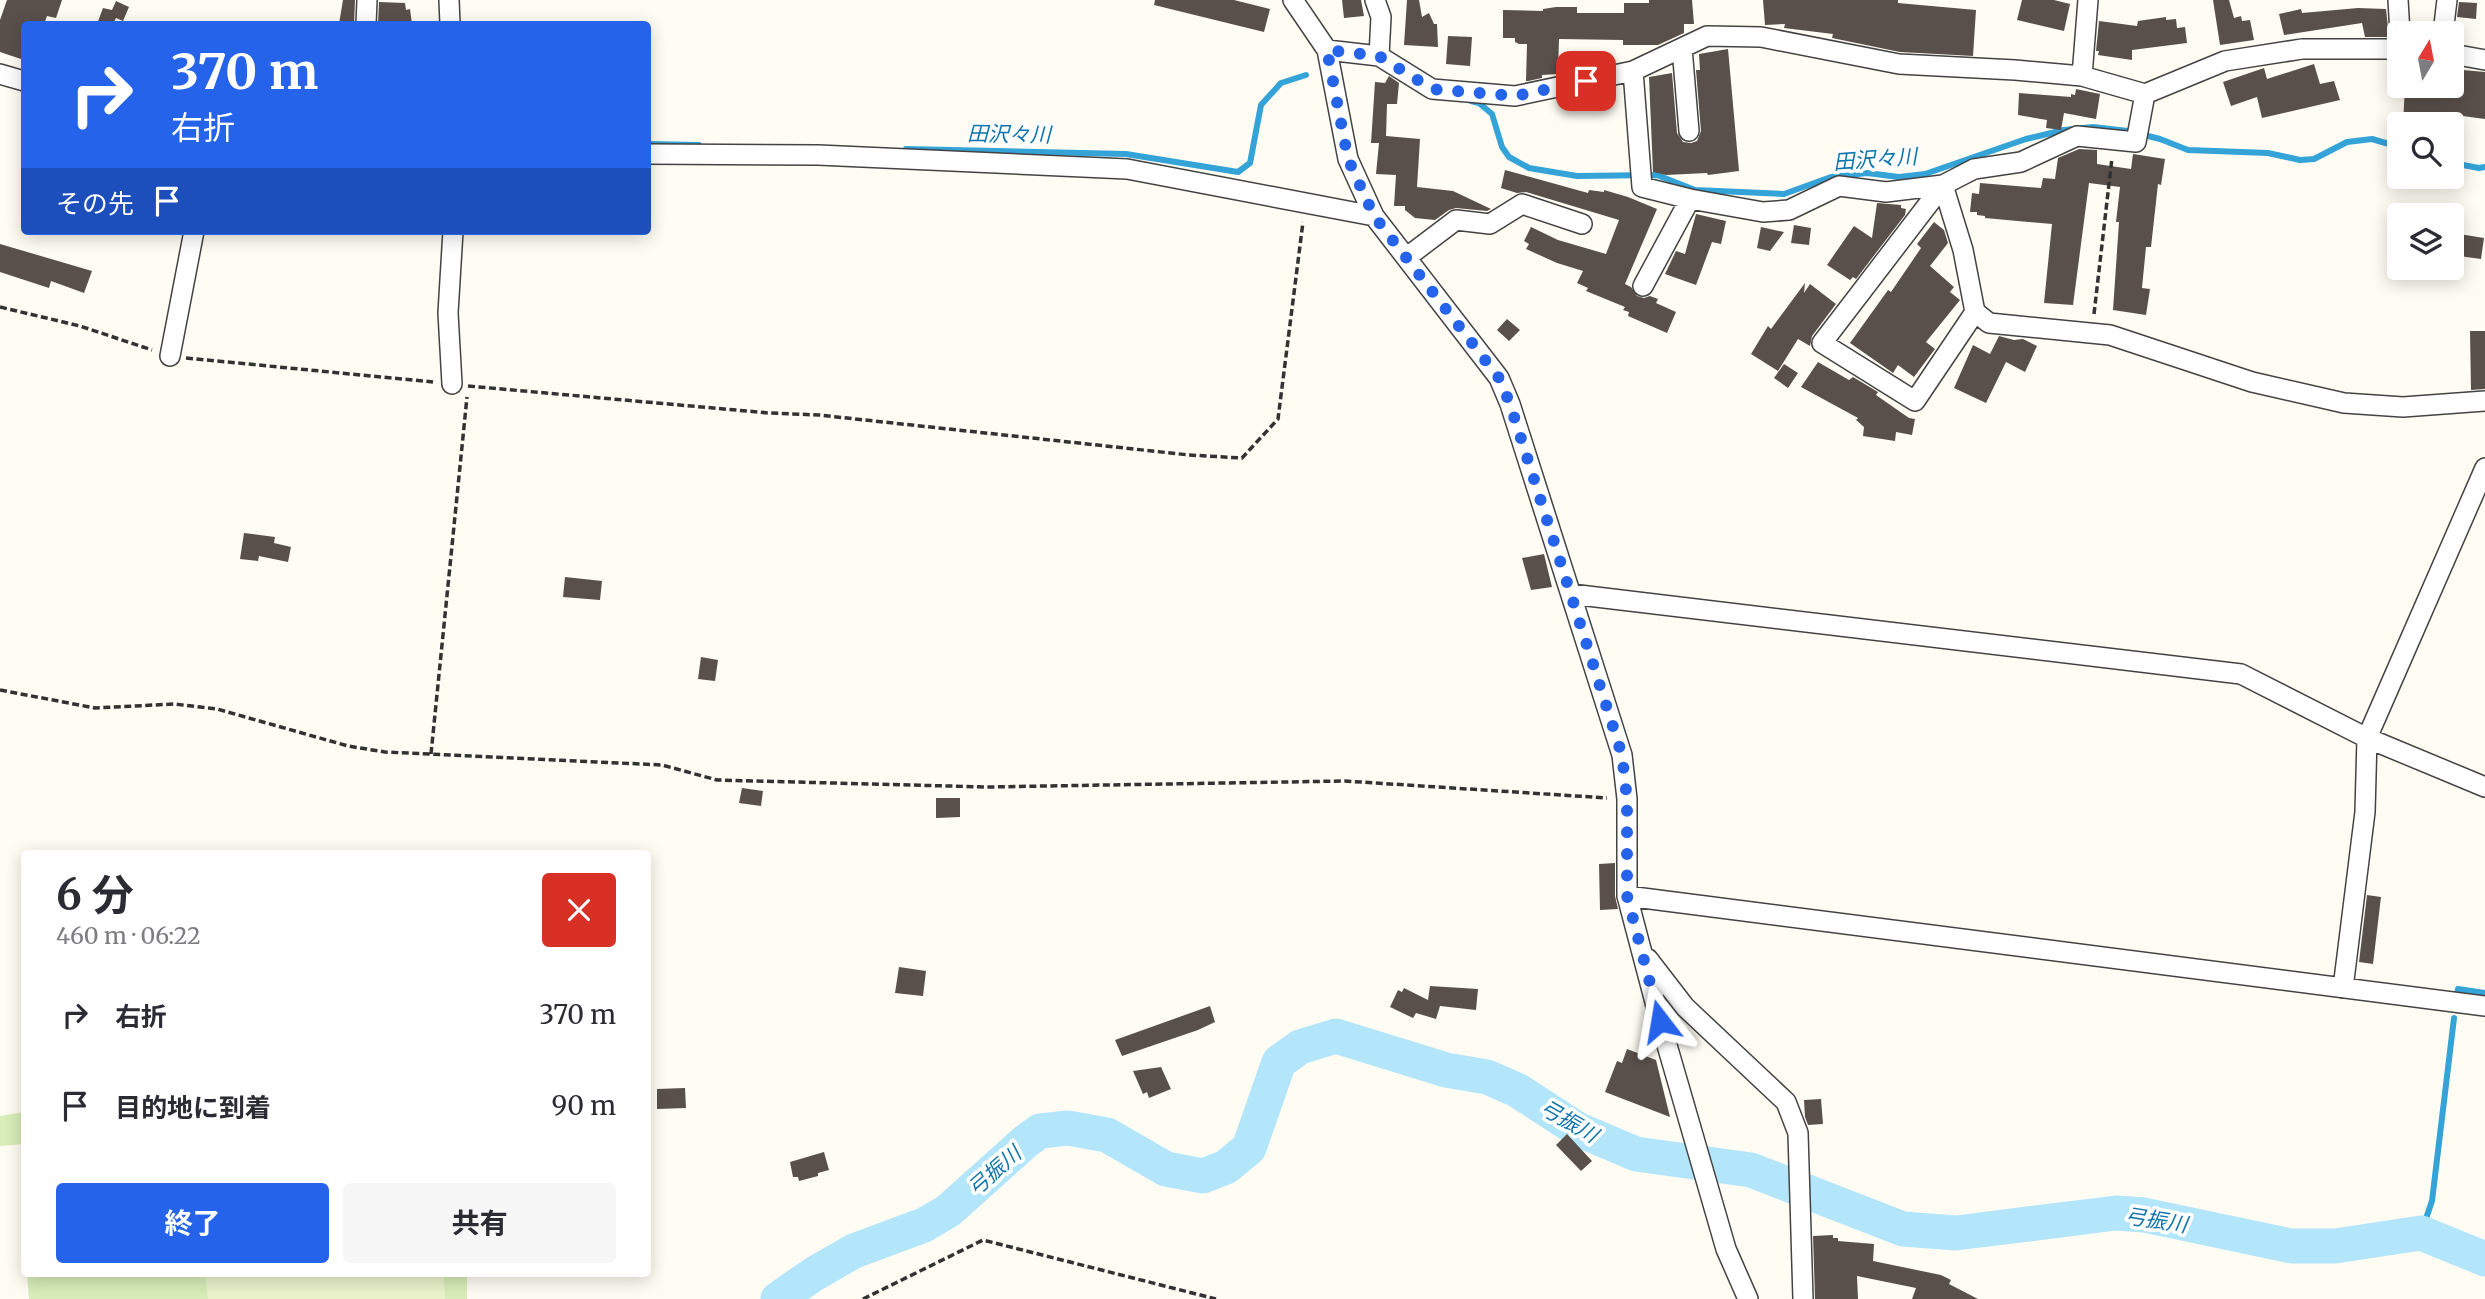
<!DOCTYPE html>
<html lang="ja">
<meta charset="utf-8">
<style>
:root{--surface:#fff;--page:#f7f7f7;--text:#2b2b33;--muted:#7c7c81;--accent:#2563eb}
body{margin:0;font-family:Merriweather,"Noto Sans JP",serif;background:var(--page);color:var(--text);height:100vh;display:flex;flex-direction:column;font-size:26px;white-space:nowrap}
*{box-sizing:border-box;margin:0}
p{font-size:23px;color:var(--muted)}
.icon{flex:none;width:38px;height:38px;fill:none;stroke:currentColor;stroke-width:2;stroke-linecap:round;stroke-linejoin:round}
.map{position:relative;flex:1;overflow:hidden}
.details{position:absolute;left:21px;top:850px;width:630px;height:427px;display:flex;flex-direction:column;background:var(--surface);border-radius:7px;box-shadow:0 4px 18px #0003}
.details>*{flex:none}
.guide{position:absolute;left:21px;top:21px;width:630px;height:214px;border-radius:7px;box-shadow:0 4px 18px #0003;background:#2563eb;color:#fff;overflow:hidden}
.needle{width:46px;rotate:10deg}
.tools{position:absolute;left:2387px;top:21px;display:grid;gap:14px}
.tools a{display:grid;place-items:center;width:77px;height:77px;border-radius:7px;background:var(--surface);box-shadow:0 4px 18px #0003;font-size:35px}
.pin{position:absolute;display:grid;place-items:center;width:60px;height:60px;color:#fff;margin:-30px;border-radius:14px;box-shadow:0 4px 10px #0006}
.me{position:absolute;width:77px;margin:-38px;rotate:346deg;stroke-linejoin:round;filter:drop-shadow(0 0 5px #0008)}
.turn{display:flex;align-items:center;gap:24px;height:147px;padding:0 35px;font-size:32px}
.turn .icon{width:91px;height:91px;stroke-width:2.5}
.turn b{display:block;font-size:49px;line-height:60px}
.then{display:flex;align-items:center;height:66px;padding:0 35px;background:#0003;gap:14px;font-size:26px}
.round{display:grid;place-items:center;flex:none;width:74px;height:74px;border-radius:7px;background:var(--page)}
.summary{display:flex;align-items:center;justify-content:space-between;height:119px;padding:0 35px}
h1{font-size:42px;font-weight:700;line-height:52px}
.action{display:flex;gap:14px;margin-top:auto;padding:14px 35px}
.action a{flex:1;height:80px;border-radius:7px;background:var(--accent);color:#fff;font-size:28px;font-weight:700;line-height:80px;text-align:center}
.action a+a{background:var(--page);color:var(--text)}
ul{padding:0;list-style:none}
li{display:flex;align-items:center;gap:21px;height:91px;padding:0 35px}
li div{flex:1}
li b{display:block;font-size:26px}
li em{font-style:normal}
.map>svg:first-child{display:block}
.green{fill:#d8edb9}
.pitch{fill:#e9f4cb}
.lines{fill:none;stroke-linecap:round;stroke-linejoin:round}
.stream{stroke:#34a3d8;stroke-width:6}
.river{stroke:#b3e6fb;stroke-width:35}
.building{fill:#5a504b}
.minor-casing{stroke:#434343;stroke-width:22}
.path{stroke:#323232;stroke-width:3.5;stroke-dasharray:7 3.5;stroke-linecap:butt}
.minor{stroke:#fff;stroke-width:19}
.route{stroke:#2563eb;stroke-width:12;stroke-dasharray:0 21.6}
.labels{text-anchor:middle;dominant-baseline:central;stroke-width:7;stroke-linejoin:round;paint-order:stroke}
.water-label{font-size:21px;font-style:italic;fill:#0e74ad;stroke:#fff}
</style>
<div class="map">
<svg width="2485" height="1299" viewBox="0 0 2485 1299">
<rect width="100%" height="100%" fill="#fffcf3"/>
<path class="green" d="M24,1112V1144L0,1146V1116Z
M27,1274H467V1299H29Z"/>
<path class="pitch" d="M205,1274H444L445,1299H208Z"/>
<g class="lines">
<path class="stream" d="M1471,101L1479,103L1492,114L1502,147L1509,157L1529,168L1577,176L1657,175L1695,190L1784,194L1831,177L1867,173L1899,177L1925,174L2026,139L2064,130L2093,127L2128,131L2160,139L2188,150L2268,153L2300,160L2314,159L2347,142L2372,139L2399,147
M648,144L699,145
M906,149L1126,154L1238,172L1250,163L1261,105L1281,83L1306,75
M2452,163L2479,168L2485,167
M2457,994L2458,989L2485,993
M2421,1233L2432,1201L2454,1018"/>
<path class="river" d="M778,1299L814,1274L854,1251L924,1225L948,1211L1026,1141L1040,1131L1068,1128L1107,1135L1166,1169L1203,1176L1226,1167L1249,1148L1279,1062L1300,1047L1336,1036L1446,1070L1487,1077L1517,1090L1577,1129L1636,1154L1751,1170L1903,1229L1956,1233L2116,1213L2144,1215L2291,1246H2335L2421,1233L2485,1259"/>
</g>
<path class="building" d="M7,0H62L56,18L47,16L44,24H24V60L0,52V20Z
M343,0H355L354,24H339Z
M1155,0H1234L1270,9L1264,32L1154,5Z
M1342,0H1361L1364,16L1344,18Z
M1407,0H1419L1422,17L1429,13L1434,24H1437L1438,47L1404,45Z
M1649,0H1692L1694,24H1684V33L1658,45H1623V40L1559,39L1558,74L1542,75V78L1528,81H1526L1527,44H1519L1515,42V38H1503V10L1543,11V9L1556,7H1577V13H1624V3H1649Z
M1763,0H1898V3L1976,10L1973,56L1900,52L1832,38L1833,34L1784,28L1785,24L1765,25Z
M2022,0H2054L2070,4L2064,31L2017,20Z
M2213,0H2229L2234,18L2241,16L2242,21L2250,20L2254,40L2220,45Z
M116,1L129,7L123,21L116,18L113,24H97L103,8L112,10Z
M379,2L405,3L406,10L410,9L412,24H378Z
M2459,2L2477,3L2476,19L2457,17Z
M2358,8L2386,9L2389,37H2365L2362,23L2284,35L2279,14L2301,9L2302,13Z
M2166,17V20L2176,19L2177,28L2185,27L2187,43L2132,50V60L2098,55L2099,51H2096L2099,21L2137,26L2138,21Z
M1448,36L1472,37L1470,66L1446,64Z
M1728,49L1739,171L1708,175L1707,173L1666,175L1653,172L1649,77L1672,73L1677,133L1683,142L1691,143L1697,141L1701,131L1696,70H1700L1699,54Z
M2314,64L2320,84L2334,81L2340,100L2262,118L2257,97L2231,106L2223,82L2264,68L2267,79Z
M2452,69L2485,72V119L2455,115L2454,124H2403L2405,86H2452Z
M1389,76L1399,83L1397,104H1387L1386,136L1420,139L1417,187L1453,191L1491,209L1487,211L1456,208L1449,210L1435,220L1415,218L1405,210V206H1394L1396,175L1376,174L1379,143H1371L1375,82L1385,83Z
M2076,89L2100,94L2096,119L2064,113L2061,130L2046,128L2047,120L2018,115L2019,93L2071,97V94L2075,95Z
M2079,149L2097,150V164L2131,169L2133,154L2165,159L2161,185L2158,184L2151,247H2146L2142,288L2150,289L2146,315L2113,310L2119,222H2116L2120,187L2089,183L2073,305L2044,303L2052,224L1985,218V216L1977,215V212H1970L1972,193L1979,194L1980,183L2041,188L2043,178L2055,179L2058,158Z
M1505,170L1588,193L1589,190L1604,192V190L1628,197L1657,209L1625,284L1631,287L1637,296L1644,298L1650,296L1658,299L1656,303L1676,312L1667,333L1628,316L1629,312L1623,310L1625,307L1586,291L1588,288L1577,283L1583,271L1557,263L1526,249L1529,244L1524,241L1531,227L1558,240L1606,254L1619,220L1526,192L1517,193L1501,188Z
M1877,203L1901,205V208L1906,209L1905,215L1856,279L1853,277L1850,280L1827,265L1854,226L1872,238Z
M1696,214L1726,221L1721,244L1712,242L1696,285L1665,274L1676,251L1685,254Z
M1934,222L1944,230L1948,243L1930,266L1954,287L1950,292L1960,300L1926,342L1935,349L1914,377L1898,365L1893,373L1850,343L1888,290L1891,292L1921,248L1917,244Z
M1794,225L1811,228L1809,245L1791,243Z
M1761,227L1784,232L1770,251L1757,248Z
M2453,233L2484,238L2481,259L2452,255Z
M0,244L92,271L84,293L51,281L49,288L0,272Z
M1805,283L1804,293L1810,284L1836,304L1812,336L1810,346L1798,339L1778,371L1751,354L1768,326L1771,329Z
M1507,319L1520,330L1509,341L1497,330Z
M2470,331H2485V389L2471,390Z
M1999,336L2014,340L2023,339L2037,346L2025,372L2006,362L1986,403L1954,388L1973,345L1990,354Z
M1818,362L1849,380L1853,377L1878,392L1876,395L1909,418L1915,419L1912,435L1896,432L1895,441L1863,436L1864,427L1856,420L1858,418L1801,387Z
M1784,364L1798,373L1788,388L1774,378Z
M244,533L275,537L274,543L291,547L288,562L259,556L258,561L240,559Z
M1544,554L1552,587L1531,590L1522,558Z
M565,577L602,581L600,600L563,597Z
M701,657L718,660L715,681L698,679Z
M742,788L763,791L761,806L739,803Z
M936,798H960V817L936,818Z
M1615,863V896L1618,909L1600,910L1599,864Z
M2367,895L2381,897L2373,964L2359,962Z
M899,967L926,971L923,996L895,993Z
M1430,986L1478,989L1476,1010L1440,1006L1436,1019L1416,1013L1413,1018L1390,1007L1398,990L1402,992L1404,988L1428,1000Z
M1210,1006L1215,1022L1198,1030L1122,1056L1115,1040Z
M1627,1049L1656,1060L1670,1117L1605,1092L1617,1061L1622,1063Z
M1161,1067L1171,1089L1149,1098L1147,1092L1143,1094L1133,1071Z
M685,1088L686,1108L657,1109V1089Z
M1821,1099L1823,1124L1808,1125L1805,1117L1804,1100Z
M1567,1134L1592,1161L1581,1171L1556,1145Z
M824,1152L829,1170L818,1173V1176L799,1181L798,1177H793L790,1162Z
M1833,1235V1238H1838V1241L1874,1244L1873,1261L1941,1275L1951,1280L1949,1284L1978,1299H1912L1916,1288L1857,1276L1858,1299H1815L1813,1236Z"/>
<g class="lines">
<defs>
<path id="minor" d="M449,0L450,24
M1293,0L1327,50L1348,159L1374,216L1499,378L1510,404L1622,755L1627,799V896L1660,1021L1726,1249L1748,1299
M1375,0L1381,17L1379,56
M2088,0L2082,76L2145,94L2225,61L2302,49H2399
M2398,0L2400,33
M366,24L367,0
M2443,33L2447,0
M1682,48L1689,131
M1327,50L1379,56L1432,89L1515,96L1633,71L1707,36L1761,37L1899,64L2015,70L2082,76
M2452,54L2485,60
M1633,71L1642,187L1690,199L1763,212L1789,210L1839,186L1886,192L1943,185
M0,74L24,81
M2145,94L2136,142L2077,136L2021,162L1974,169L1943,185L1963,250L1975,312L1989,323L2110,335L2252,382L2344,403L2403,407L2485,401
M648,154L818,155L1127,169L1374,216
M1943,185L1822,343L1915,401L1975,312
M1407,257L1456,220L1490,224L1522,204L1582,224
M1643,286L1690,199
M170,356L194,231
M452,384L448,313L453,231
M1571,594L2241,674L2367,738L2485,787
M1627,896L2485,1006
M1648,959L1685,1007L1786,1102L1798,1133L1803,1299
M2343,988L2365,812L2367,738L2485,468"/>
</defs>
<use href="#minor" class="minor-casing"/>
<path class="path" d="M0,307L80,326L152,350
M2094,314L2112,158
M186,358L433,382
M468,386L769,413L819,415L1189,455L1242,458L1278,419L1303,222
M0,690L95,708L174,704L217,709L348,746L385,752L662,765L717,780L987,787L1345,781L1607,798
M431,754L467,397
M863,1299L983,1240L1216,1299"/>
<use href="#minor" class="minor"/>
</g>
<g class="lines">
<path class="route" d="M1586,81L1515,96L1432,89L1379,56L1327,50L1348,159L1374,216L1499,378L1510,404L1622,755L1627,799V896L1660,1021"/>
</g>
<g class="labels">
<g class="water-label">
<text transform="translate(1009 134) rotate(1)">田沢々川</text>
<text transform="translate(1875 159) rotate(-4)">田沢々川</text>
<text transform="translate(1569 1121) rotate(30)">弓振川</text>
<text transform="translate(994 1171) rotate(-41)">弓振川</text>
<text transform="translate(2156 1220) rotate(9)">弓振川</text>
</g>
</g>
</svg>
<div class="tools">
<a><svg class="needle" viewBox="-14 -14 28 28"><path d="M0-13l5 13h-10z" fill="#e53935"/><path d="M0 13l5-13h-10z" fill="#7c7c81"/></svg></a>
<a><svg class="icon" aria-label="search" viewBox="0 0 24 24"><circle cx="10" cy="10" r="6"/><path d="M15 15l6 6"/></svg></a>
<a><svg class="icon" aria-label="layers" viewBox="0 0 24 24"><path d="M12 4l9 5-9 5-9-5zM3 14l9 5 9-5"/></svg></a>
</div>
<div class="pin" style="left:1586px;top:81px;background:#d93025"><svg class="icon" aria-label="arrive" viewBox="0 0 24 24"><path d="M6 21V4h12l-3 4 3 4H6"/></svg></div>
<svg class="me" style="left:1660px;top:1021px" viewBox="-20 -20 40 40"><path d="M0-17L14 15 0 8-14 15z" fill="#2563eb" stroke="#fff" stroke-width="4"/></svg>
<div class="guide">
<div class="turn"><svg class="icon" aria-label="right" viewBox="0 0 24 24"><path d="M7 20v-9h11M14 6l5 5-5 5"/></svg><div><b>370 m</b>右折</div></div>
<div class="then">その先<svg class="icon" aria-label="arrive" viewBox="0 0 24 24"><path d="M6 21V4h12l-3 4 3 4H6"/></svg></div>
</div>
<section class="details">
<div class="summary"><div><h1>6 分</h1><p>460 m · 06:22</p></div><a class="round" style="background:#d93025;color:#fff"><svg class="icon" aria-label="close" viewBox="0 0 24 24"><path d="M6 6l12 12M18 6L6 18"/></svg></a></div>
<ul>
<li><svg class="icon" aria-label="right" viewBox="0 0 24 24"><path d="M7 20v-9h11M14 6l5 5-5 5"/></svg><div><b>右折</b></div><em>370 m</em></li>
<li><svg class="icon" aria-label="arrive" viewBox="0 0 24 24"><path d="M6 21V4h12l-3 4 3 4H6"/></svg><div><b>目的地に到着</b></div><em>90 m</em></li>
</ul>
<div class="action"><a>終了</a><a>共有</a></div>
</section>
</div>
